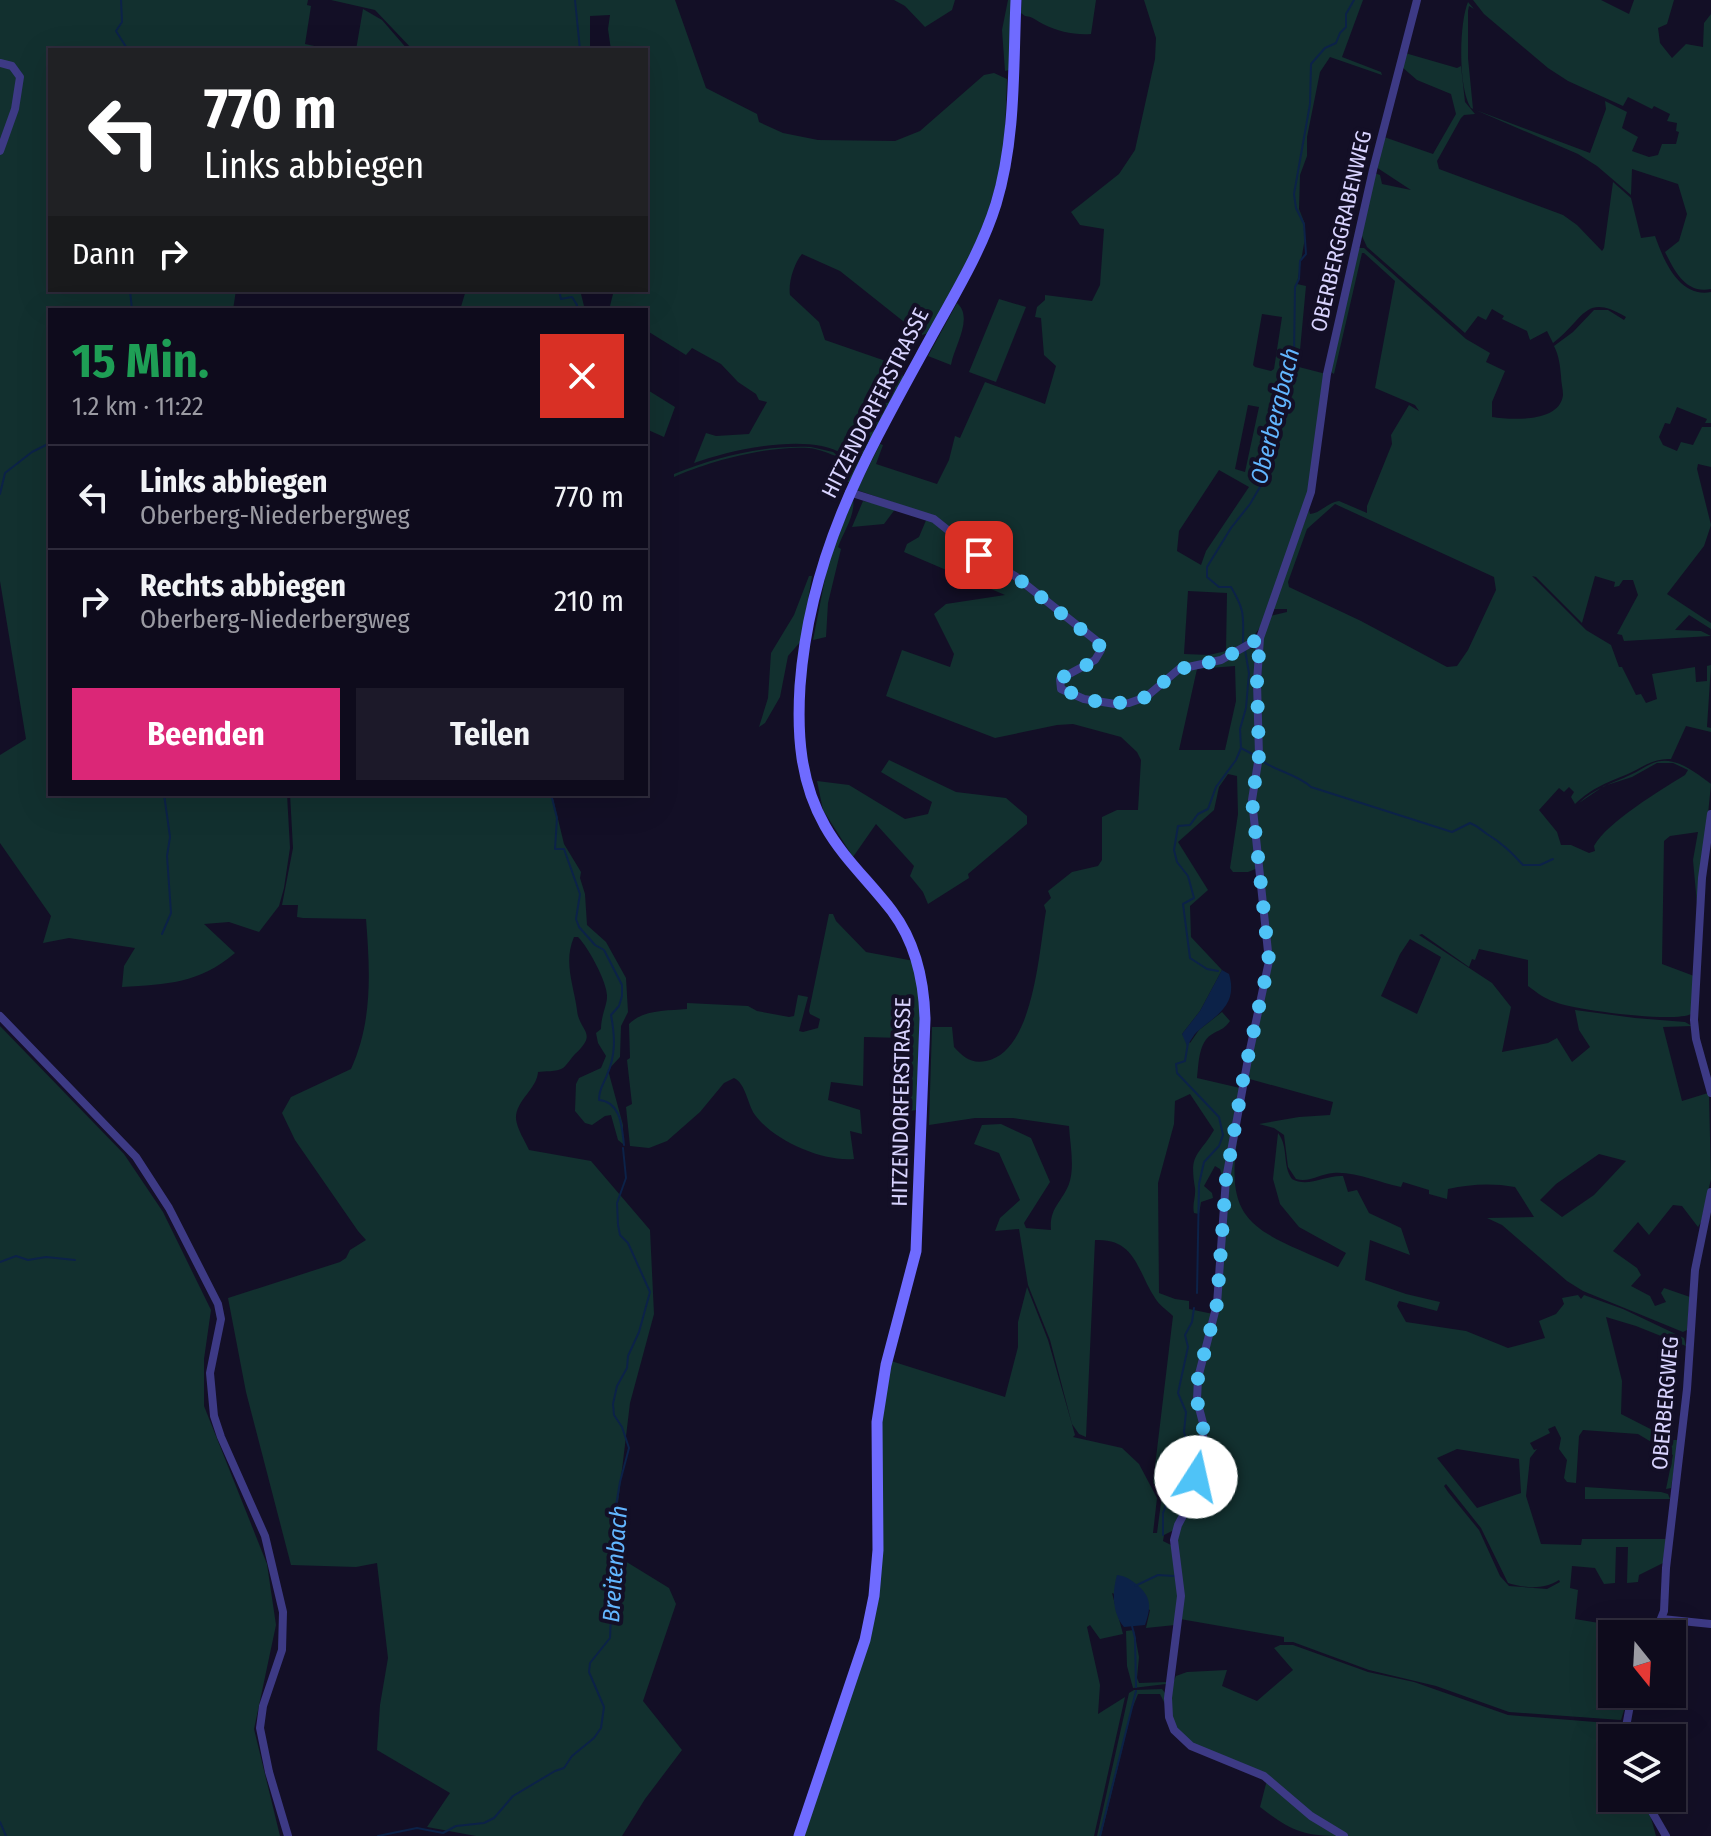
<!DOCTYPE html>
<html lang="de">
<meta charset="utf-8">
<style>
:root{--surface:#0e0b1c;--page:#1c1929;--text:#f1f3f6;--muted:#9b9ba3;--line:#2e2b3b;--accent:#db2777}
body{margin:0;font-family:"Fira Sans Condensed",sans-serif;background:var(--page);color:var(--text);height:100vh;display:flex;flex-direction:column;font-size:30px;white-space:nowrap}
*{box-sizing:border-box;margin:0}
p{font-size:26px;color:var(--muted)}
.icon{flex:none;width:44px;height:44px;fill:none;stroke:currentColor;stroke-width:2;stroke-linecap:round;stroke-linejoin:round}
.map{position:relative;flex:1;overflow:hidden}
.panel{position:absolute;left:48px;top:308px;width:600px;height:488px;display:flex;flex-direction:column;background:var(--surface);border-radius:0px;box-shadow:0 8px 32px #0002,0 0 0 2px var(--line)}
.panel>*{flex:none}
.guide{position:absolute;left:48px;top:48px;width:600px;height:244px;border-radius:0px;box-shadow:0 8px 32px #0002,0 0 0 2px var(--line);background:#202124;color:#fff;overflow:hidden}
.needle{width:52px;rotate:162deg}
.controls{position:absolute;left:1598px;top:1620px;display:grid;gap:16px}
.controls a{display:grid;place-items:center;width:88px;height:88px;border-radius:0px;background:var(--surface);box-shadow:0 8px 32px #0002,0 0 0 2px var(--line);font-size:40px}
.pin{position:absolute;display:grid;place-items:center;width:68px;height:68px;color:#fff;margin:-34px;border-radius:16px;box-shadow:0 4px 12px #0006}
.me{position:absolute;width:88px;margin:-44px;rotate:10deg;stroke-linejoin:round;filter:drop-shadow(0 0 6px #0008)}
.turn{display:flex;align-items:center;gap:28px;height:168px;padding:0 24px;font-size:36px}
.turn .icon{width:104px;height:104px;stroke-width:2.5}
.turn b{display:block;font-size:56px;line-height:68px}
.then{display:flex;align-items:center;height:76px;padding:0 24px;background:#0003;gap:16px;font-size:30px}
.round{display:grid;place-items:center;flex:none;width:84px;height:84px;border-radius:0px;background:var(--page)}
.head{display:flex;align-items:center;justify-content:space-between;height:136px;padding:0 24px}
h1{font-size:48px;font-weight:700;line-height:60px;color:#1e9e55}
.cta{display:flex;gap:16px;margin-top:auto;padding:16px 24px}
.cta a{flex:1;height:92px;border-radius:0px;background:var(--accent);color:#fff;font-size:32px;font-weight:700;line-height:92px;text-align:center}
.cta a+a{background:var(--page);color:var(--text)}
ul{padding:0;list-style:none}
li{display:flex;align-items:center;gap:24px;height:104px;padding:0 24px;border-top:2px solid var(--line)}
li div{flex:1}
li b{display:block;font-size:30px}
li em{font-style:normal}
.map>svg:first-child{display:block}
.green{fill:#12302f;fill-rule:evenodd}
.water{fill:#0c2248}
.lines{fill:none;stroke-linecap:round;stroke-linejoin:round}
.stream{stroke:#0c2248;stroke-width:2}
.minor{stroke:#3d3a85;stroke-width:8}
.secondary{stroke:#6f6bff;stroke-width:11}
.route{stroke:#4fc3f7;stroke-width:14;stroke-dasharray:0 25.2}
.labels{text-anchor:middle;dominant-baseline:central;stroke-width:8;stroke-linejoin:round;paint-order:stroke}
.street-label{font-size:22px;fill:#d9d4ff;stroke:#130f26}
.water-label{font-size:24px;font-style:italic;fill:#62b6ff;stroke:#130f26}
</style>
<div class="map">
<svg width="1711" height="1836" viewBox="0 0 1711 1836">
<rect width="100%" height="100%" fill="#130f26"/>
<path class="green" d="M0,0H308L307,5L311,6L305,44L333,50H50V290H236L233,310H50V794H287L290,848L284,888L279,906L259,932L229,922L204,924L235,953C198,984 168,984 122,987L124,966L135,948L69,938L43,943L51,916L0,843V755L26,739L0,581Z
M331,0H675L706,88L757,114L759,122L783,133L818,140L895,141L920,131L984,75L994,73L1007,79L1004,156L982,233L929,333L922,335L918,333L840,271L802,254C794,263 788,283 790,295L819,322L825,340L903,367L901,372L904,379L849,482H845C840,472 849,464 843,454C808,432 730,450 694,463L706,433L716,436L749,434L767,402L759,400L756,394L738,382L721,364L692,348L686,355L649,332L646,337V310H609L614,290H646V50H611L608,29L610,15L590,16V50H413L375,10Z
M894,0H955L952,10L925,27L905,6Z
M1008,0H1013L1009,70L1005,71L1002,30Z
M1022,0H1096L1091,34C1074,35 1059,32 1043,24C1035,20 1034,17 1025,16L1021,13Z
M1144,0H1363L1342,57L1381,72L1382,75L1330,57L1320,72L1307,137V156L1300,175L1299,209L1305,224V238L1297,284L1306,286L1300,350L1295,366L1326,374L1309,492L1261,626L1253,637L1226,656L1188,664L1149,692L1129,701L1098,700L1064,689L1061,682L1103,650L930,515L857,490L880,444L883,445L876,464L937,484L949,460L955,436L960,438L985,382L1045,404L1056,366L1044,355L1041,318L1035,317L1037,307L1045,300V295L1092,301L1100,285L1104,229L1080,225L1071,212L1119,174L1135,150L1155,59L1156,38ZM1262,314L1282,317L1274,369L1271,371L1255,367L1253,365ZM1248,405L1259,407L1245,472L1235,469ZM1219,470L1249,487L1206,551L1201,565L1177,551L1179,531ZM1188,591L1227,593L1226,651L1209,655L1184,654Z
M1473,0H1601L1629,14L1634,0H1674L1667,24L1658,28L1660,43L1672,58L1686,44L1703,47L1704,23L1711,14V289C1686,294 1675,272 1665,252L1679,241L1687,214L1678,184L1632,169L1631,195L1597,166L1578,154L1471,108C1458,88 1459,24 1468,2L1474,9L1469,6L1468,11V58L1473,109L1590,153L1606,109L1605,101L1627,112L1622,128L1638,137L1632,151L1649,157L1658,155L1662,144H1676L1679,132L1676,131L1677,123L1667,121L1670,114L1654,106L1652,109L1628,97L1623,106L1568,81L1548,68L1484,14Z
M363,9L382,20L408,50H356Z
M1405,53L1457,68L1461,66L1465,102L1475,114L1464,115L1461,118L1437,161L1439,169L1563,215L1577,225L1602,251L1604,248L1613,182L1631,198L1641,238L1655,236C1664,261 1679,298 1711,292V423H1705L1707,419L1677,407L1670,424L1665,423L1659,437L1663,445L1677,451L1681,442L1693,445L1702,427H1711V467L1698,464L1697,469L1711,525L1704,546L1667,594L1711,623V629L1689,615L1675,630L1701,631L1711,636L1624,641L1622,635L1617,634L1638,595L1633,580H1623L1619,586L1614,587L1615,582L1595,576L1582,623L1536,577L1532,576L1586,630L1611,645L1619,667H1622L1636,695L1641,694L1646,703L1657,699L1652,674L1695,667L1696,682L1707,681V666L1711,665L1707,727L1711,728V732L1686,726L1671,759C1654,758 1645,766 1630,773C1609,782 1593,787 1575,804L1571,797L1574,792L1569,787L1564,792L1559,788L1539,810L1557,832L1561,845H1571L1589,853L1595,851L1594,846C1607,822 1661,790 1685,775L1688,770L1673,763H1657L1632,777L1604,786L1579,803C1595,788 1611,784 1630,775C1638,772 1645,766 1653,763C1674,754 1696,773 1711,784L1698,915L1693,860L1698,832L1670,836L1664,841L1662,964L1694,976L1691,1014C1674,1023 1575,1010 1555,1002C1545,999 1536,992 1528,986V960L1479,949L1475,960L1472,959L1469,967L1422,934L1419,935L1492,983L1511,1007L1502,1052L1548,1043L1557,1038L1572,1062L1590,1047L1579,1030L1575,1010L1635,1018L1685,1022L1692,1026L1663,1027L1682,1101L1708,1093L1709,1096L1711,1179L1701,1222L1698,1227L1682,1206L1673,1205L1649,1235L1638,1222L1613,1251L1637,1268L1641,1275L1631,1286L1650,1296L1655,1306L1666,1302L1661,1293L1664,1288L1690,1297L1687,1330L1683,1332L1583,1291L1567,1281L1502,1225L1487,1218L1534,1217L1515,1187C1492,1183 1471,1184 1448,1189L1447,1199L1429,1194V1190L1403,1182L1401,1187C1380,1183 1355,1171 1333,1173C1320,1174 1309,1183 1296,1179L1288,1167L1284,1135L1274,1128L1259,1124L1299,1117L1330,1115L1333,1102L1246,1078L1268,977L1255,815L1263,638L1270,616L1287,612V609H1272L1309,510L1310,514C1321,513 1328,502 1339,501L1367,513V506L1392,444L1391,435L1409,405L1419,411L1415,405L1375,388L1395,281L1364,253H1362L1334,374L1331,372L1358,248H1364L1466,339L1490,353L1486,362L1505,371L1492,402V417C1511,420 1560,423 1563,395C1563,389 1561,382 1561,376C1560,365 1559,356 1554,346L1573,332L1594,310H1608L1624,320L1626,317C1584,292 1585,319 1553,343L1547,331L1530,340L1527,331L1502,319L1504,316L1492,309L1486,320L1478,316L1465,333L1367,247L1361,234L1374,173L1380,175L1382,184L1411,190L1376,167L1384,137L1433,154L1456,114L1451,94L1417,80L1402,67ZM1335,504L1494,577L1496,590L1468,650L1457,666L1447,667L1361,621L1289,587L1288,582L1307,529ZM1410,939L1441,957L1417,1014L1381,996L1400,954ZM1599,1154L1626,1161L1594,1195L1562,1217L1540,1200L1556,1184Z
M466,290H580L585,310H460Z
M999,299L1026,307L996,382L969,372Z
M957,303C974,318 954,346 951,365L928,356Z
M646,389L675,407L664,437L646,429Z
M811,447L833,452L839,457C829,454 820,449 809,448C771,445 709,461 674,477V474C718,456 764,445 811,447Z
M853,498C856,514 844,531 838,547L841,549L828,603L826,637L813,640L828,563Z
M863,501L896,508L884,524L852,527Z
M927,518L1002,570L1096,644L1098,654L1064,673L1062,692L1130,705L1173,675L1247,648L1257,649L1258,756L1252,785L1258,868L1248,872H1233L1230,868L1238,814L1237,776L1228,774L1219,787L1214,810L1178,842L1208,890L1190,906L1191,937L1222,970L1200,1011L1182,1034L1190,1043L1199,1030L1222,1012L1230,1021C1225,1028 1222,1029 1214,1033C1198,1041 1199,1063 1197,1078L1240,1088L1223,1179L1220,1169L1215,1166L1204,1186L1212,1193L1213,1198L1201,1202L1199,1214L1194,1213C1192,1204 1196,1197 1195,1188C1189,1153 1198,1157 1214,1130L1190,1094L1175,1101L1174,1124L1158,1183L1159,1293L1175,1299L1189,1301V1309L1213,1314L1200,1361L1202,1427L1190,1501L1174,1530L1164,1535L1163,1541L1173,1546L1179,1582L1175,1625L1146,1628L1150,1610L1112,1593L1123,1634L1100,1639L1090,1625L1087,1627L1100,1685L1098,1714L1125,1697L1094,1836H802L868,1641L880,1433L891,1361L1005,1397L1018,1347V1322L1027,1287L1048,1340L1075,1435L1073,1437L1122,1448L1139,1464L1157,1498L1153,1533H1157L1162,1495L1153,1483L1173,1316C1167,1310 1159,1305 1155,1298C1137,1271 1136,1238 1095,1240L1086,1437L1079,1434L1072,1424L1050,1340L1028,1285L1019,1229L995,1231L1000,1218L1020,1200L999,1153L974,1144L982,1125L1001,1124L1031,1138L1050,1182L1024,1223L1026,1228L1051,1230C1049,1208 1062,1202 1069,1184C1075,1167 1070,1144 1069,1126L1013,1118H975L929,1125L932,1027H952L954,1047C963,1057 971,1064 986,1061C1034,1052 1039,950 1046,911L1044,905L1051,898L1048,891L1072,872L1098,866L1102,860V817L1117,810H1138L1141,760L1137,752L1121,737L1073,724L1057,725L995,738L886,696L902,650L950,667L954,654L934,614L946,604L1005,595L904,552L907,544L919,537ZM1235,666L1236,701L1225,750H1179L1197,669Z
M809,576H812L801,641L788,656L780,697L765,723L759,727L768,698L771,653L794,615Z
M889,760L956,792L1006,798L1027,816V824L968,874L969,878L928,904L923,892L910,876L914,866L876,824L853,857L823,810L817,781L849,785L905,819L928,814L932,802L881,772Z
M290,794H552L564,844L581,872L580,878L585,894L587,925L606,942L626,978L628,1012L621,1026L620,1057L608,1070L623,1125V1144L618,1140L611,1115L605,1116L592,1125L585,1123L575,1111L576,1084L579,1078L601,1068L606,1056L598,1043L596,1033L601,1029C601,1016 607,1005 607,997C608,983 588,947 578,937H574C563,962 574,986 577,1010C579,1032 599,1032 575,1054C571,1058 567,1065 563,1068C557,1072 544,1071 538,1072C537,1089 515,1101 516,1119C517,1129 525,1141 529,1150L591,1161L650,1230L654,1314L630,1403L612,1553L669,1588L676,1604L643,1701L682,1750L645,1799L622,1836H476L427,1827L450,1793L377,1750L380,1705L388,1658L377,1563L356,1567L291,1565L246,1392L228,1298L340,1262L346,1258L350,1250L366,1240L358,1231L295,1140L282,1113L291,1097L351,1069C373,1021 370,970 366,919L303,918L297,917L298,905H282L293,848Z
M829,914H833L836,921L866,952L914,961L922,1003L917,1110L909,1111C894,1093 902,1060 903,1038L864,1037L863,1086L831,1082L828,1100L860,1110L862,1134L850,1131L854,1159C823,1162 774,1141 755,1115C747,1103 746,1084 734,1078L724,1083L700,1112L667,1141L649,1148L630,1146L626,1107L632,1104L627,1060L630,1058L629,1024C644,1009 667,1011 687,1009V1003L748,1006L757,1011L789,1017L794,1016L798,995L808,997L799,1031L803,1032L818,1028L820,1019L810,1014L809,1011Z
M0,1026L124,1154L163,1212L211,1310L204,1359V1406L267,1564L276,1625L254,1729L280,1836H0Z
M1240,1125C1220,1228 1255,1229 1338,1267L1346,1253L1299,1227L1280,1204L1273,1179L1278,1133C1289,1147 1282,1165 1292,1179C1308,1188 1325,1175 1343,1176L1348,1192L1357,1190L1369,1213L1401,1228L1410,1255L1370,1240L1365,1280L1406,1294L1440,1302L1437,1311L1399,1301L1397,1306L1406,1322L1466,1331L1508,1348L1545,1338L1539,1321L1556,1314L1564,1304L1562,1298L1578,1295L1581,1299L1584,1295L1623,1309L1684,1338L1686,1346L1636,1326L1606,1317L1622,1381L1621,1414L1672,1440H1679L1671,1488L1666,1489L1673,1455L1638,1434L1583,1430L1579,1436L1576,1483L1567,1482L1564,1478L1567,1460L1559,1449L1561,1438L1555,1426L1548,1429L1550,1433L1530,1443L1534,1450L1537,1449L1530,1458L1526,1496L1541,1544L1581,1545L1582,1539H1666L1663,1563L1639,1575L1638,1582L1627,1583L1628,1547H1616L1615,1583L1604,1584L1595,1568L1572,1566L1570,1588L1578,1590L1575,1619L1623,1627L1622,1630L1632,1633L1612,1634V1694H1629L1621,1720L1509,1712L1436,1686L1369,1670L1293,1642H1284V1637L1180,1619L1176,1542L1204,1444L1199,1389L1217,1312L1225,1210L1237,1126ZM1457,1449L1519,1459L1521,1493L1477,1508L1437,1458ZM1446,1484L1481,1528L1508,1583C1524,1588 1544,1590 1559,1580L1560,1582L1547,1589L1509,1586L1500,1576L1479,1530L1448,1492L1444,1486Z
M1585,1487L1661,1492L1668,1494L1670,1499H1585Z
M1134,1630L1139,1657L1137,1678L1139,1683L1167,1682L1166,1684L1133,1688L1127,1666L1126,1631Z
M1280,1645H1293L1368,1672L1414,1682L1508,1715L1620,1724L1621,1738H1612V1798H1640L1651,1818L1656,1836H1349L1318,1818L1286,1791L1188,1742L1172,1721L1171,1687L1176,1676L1187,1672L1227,1670L1222,1686L1257,1701L1293,1670L1274,1648Z
M1162,1689L1165,1693L1166,1706L1160,1694H1138L1132,1709L1101,1836H1097L1129,1693L1134,1690Z
M1267,1780L1340,1836C1302,1836 1290,1830 1260,1807Z"/>
<path class="water" d="M1222,970L1229,974C1238,1004 1218,1014 1198,1031C1193,1035 1191,1041 1187,1046L1182,1034L1200,1011Z
M1117,1575C1125,1576 1128,1578 1135,1583C1151,1596 1152,1605 1145,1625L1124,1627C1112,1613 1112,1592 1117,1575Z"/>
<g class="lines">
<path class="stream" d="M121,0L122,22L116,31L128,50
M575,0L580,50
M130,290L132,310
M559,290L561,299L572,297L577,305L576,310
M0,494L5,473L32,452L50,443
M1243,645C1243,617 1246,612 1231,587H1219L1207,577V567L1231,528L1250,504L1260,487L1277,388L1294,356L1295,287L1299,279L1300,261L1306,254L1304,224L1296,208L1294,194L1310,104L1311,64L1325,48L1336,43L1340,33L1346,27V14L1354,0
M1241,748L1256,756
M1262,761C1277,771 1300,776 1311,787L1452,832L1470,823C1478,826 1481,830 1487,834C1502,843 1511,852 1523,865H1540L1553,859
M551,794L557,818L555,849H564L580,894L576,919L579,927L595,945L604,950L622,985V996L619,1006L611,1015C615,1036 616,1055 607,1075C603,1086 599,1088 599,1100C621,1102 622,1127 624,1145
M162,934L171,913L167,856L170,837L164,794
M1218,971L1207,969L1190,958L1183,904L1194,898L1188,876L1177,862L1174,850L1178,826L1190,825L1198,814L1208,809L1216,787L1236,760L1241,748L1240,729L1246,708L1249,673L1245,650
M1188,1043L1185,1061L1176,1064L1177,1073L1219,1117L1223,1135L1219,1146L1204,1162L1199,1184L1197,1293
M0,1262L16,1256L28,1260L46,1257L75,1260
M1168,1498V1487L1174,1481L1188,1444L1184,1432L1186,1412L1178,1393L1188,1347L1185,1335L1192,1322L1194,1308
M1163,1535V1513L1167,1502
M1135,1586L1158,1575L1174,1576
M1132,1626L1135,1638L1136,1687
M0,1822L6,1836
M378,1836L417,1828L443,1833L456,1826L484,1823L494,1818L513,1796L555,1771L564,1768L572,1756L594,1738L601,1728L604,1707L589,1672L590,1663L610,1638L616,1506L620,1482L629,1448L622,1427L614,1415L613,1404L617,1386L627,1368L628,1356L639,1332L650,1292L628,1243L620,1235L618,1225L617,1203L626,1178L623,1148
M1100,1836L1136,1691"/>
<path class="minor" d="M0,63L12,66L20,77L15,109L0,151
M849,492L934,519L979,555L1015,576L1098,642L1101,650L1095,660L1060,679L1061,689L1084,699L1115,704L1129,703L1146,697L1179,669L1221,660L1260,638
M1711,814L1702,878L1694,1020L1696,1039L1711,1093
M0,1016L136,1157L169,1208L218,1304L221,1319L210,1373L214,1416L221,1437L265,1536L283,1612L282,1650L263,1706L260,1728L269,1772L288,1836
M1662,1619L1711,1624
M1655,1634L1664,1611L1666,1568L1687,1389L1695,1270L1711,1192
M1624,1738L1632,1694
M1644,1798L1666,1836
M1344,1836L1311,1816L1264,1776L1191,1746L1174,1730L1169,1717L1168,1698L1181,1596L1174,1540L1178,1525L1191,1501L1202,1444L1204,1427L1197,1400L1198,1378L1217,1304L1226,1179L1248,1059L1269,961L1252,800L1259,756L1257,682L1260,638L1311,492L1327,374L1373,170L1417,0"/>
<path class="secondary" d="M799,1836L865,1640L874,1596L878,1550L877,1422L886,1365L916,1251L925,1019C924,980 916,943 892,911C870,882 843,858 825,826C800,782 797,735 800,686C810,551 867,454 930,339C954,295 981,252 996,204C1016,139 1013,67 1016,0"/>
</g>
<g class="lines">
<path class="route" d="M979,555L1015,576L1099,644C1104,666 1070,668 1059,681L1063,690L1098,702L1129,703L1146,697L1179,669L1221,660L1260,638L1257,682L1259,756L1252,800L1269,961L1243,1080L1226,1179L1217,1304L1198,1378L1197,1400L1204,1433L1196,1477"/>
</g>
<g class="labels">
<g class="street-label">
<text transform="translate(1341 231) rotate(-77)">OBERBERGGRABENWEG</text>
<text transform="translate(875 403) rotate(-63)">HITZENDORFERSTRASSE</text>
<text transform="translate(901 1102) rotate(-89)">HITZENDORFERSTRASSE</text>
<text transform="translate(1665 1403) rotate(-85)">OBERBERGWEG</text>
</g>
<g class="water-label">
<text transform="translate(1275 416) rotate(-76)">Oberbergbach</text>
<text transform="translate(615 1564) rotate(-86)">Breitenbach</text>
</g>
</g>
</svg>
<div class="controls">
<a><svg class="needle" viewBox="-14 -14 28 28"><path d="M0-13l5 13h-10z" fill="#e53935"/><path d="M0 13l5-13h-10z" fill="#9b9ba3"/></svg></a>
<a><svg class="icon" aria-label="layers" viewBox="0 0 24 24"><path d="M12 4l9 5-9 5-9-5zM3 14l9 5 9-5"/></svg></a>
</div>
<div class="pin" style="left:979px;top:555px;background:#d93025"><svg class="icon" aria-label="arrive" viewBox="0 0 24 24"><path d="M6 21V4h12l-3 4 3 4H6"/></svg></div>
<svg class="me" style="left:1196px;top:1477px" viewBox="-20 -20 40 40"><circle r="19" fill="#fff"/><path d="M0-13L10 11 0 6-10 11z" fill="#4fc3f7"/></svg>
<div class="guide">
<div class="turn"><svg class="icon" aria-label="left" viewBox="0 0 24 24"><path d="M17 20v-9H6M10 6l-5 5 5 5"/></svg><div><b>770 m</b>Links abbiegen</div></div>
<div class="then">Dann<svg class="icon" aria-label="right" viewBox="0 0 24 24"><path d="M7 20v-9h11M14 6l5 5-5 5"/></svg></div>
</div>
<section class="panel">
<div class="head"><div><h1>15 Min.</h1><p>1.2 km · 11:22</p></div><a class="round" style="background:#d93025;color:#fff"><svg class="icon" aria-label="close" viewBox="0 0 24 24"><path d="M6 6l12 12M18 6L6 18"/></svg></a></div>
<ul>
<li><svg class="icon" aria-label="left" viewBox="0 0 24 24"><path d="M17 20v-9H6M10 6l-5 5 5 5"/></svg><div><b>Links abbiegen</b><p>Oberberg-Niederbergweg</p></div><em>770 m</em></li>
<li><svg class="icon" aria-label="right" viewBox="0 0 24 24"><path d="M7 20v-9h11M14 6l5 5-5 5"/></svg><div><b>Rechts abbiegen</b><p>Oberberg-Niederbergweg</p></div><em>210 m</em></li>
</ul>
<div class="cta"><a>Beenden</a><a>Teilen</a></div>
</section>
</div>
